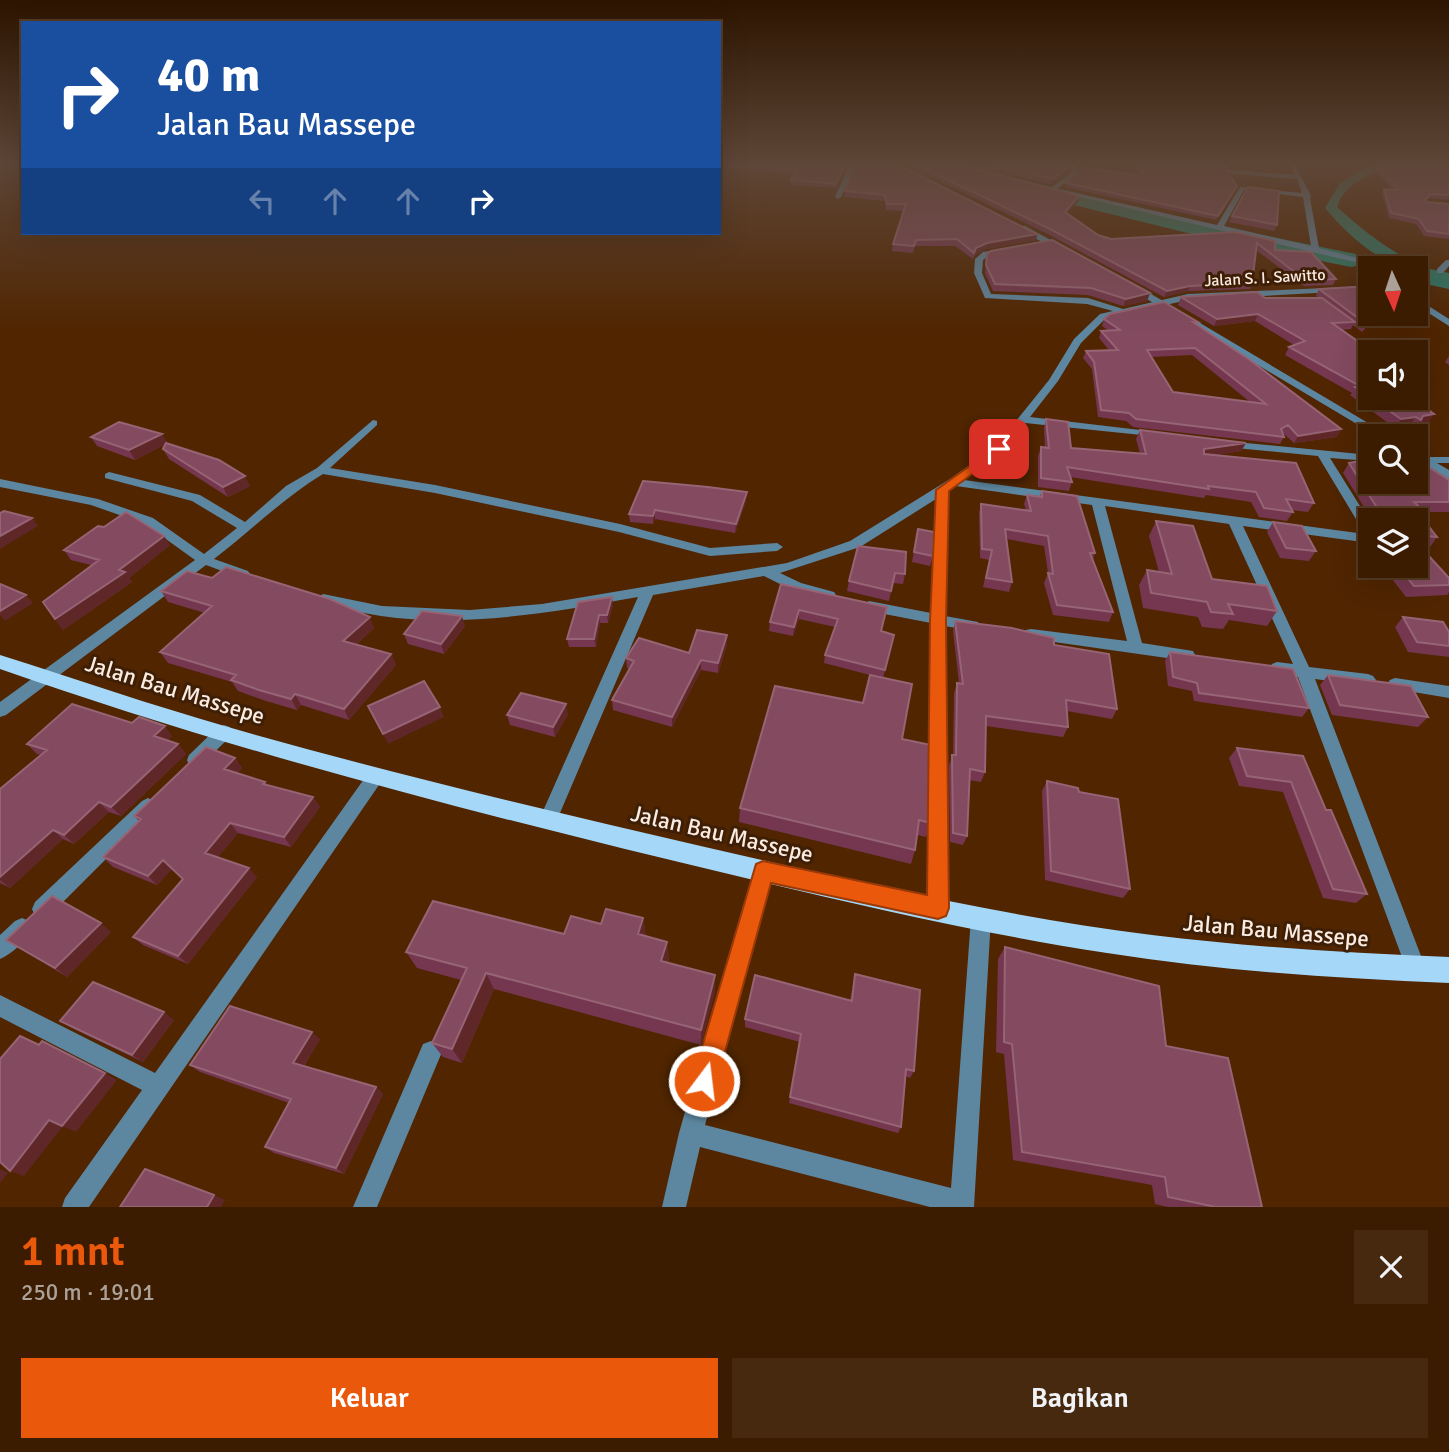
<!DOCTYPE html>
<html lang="id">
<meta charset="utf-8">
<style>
:root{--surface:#3c1c00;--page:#47290f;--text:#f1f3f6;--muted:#aca199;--line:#553a22;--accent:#ea580c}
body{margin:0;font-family:Signika,sans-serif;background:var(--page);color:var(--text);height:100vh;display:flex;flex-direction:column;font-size:26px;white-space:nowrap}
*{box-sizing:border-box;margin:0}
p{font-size:23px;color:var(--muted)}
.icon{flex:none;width:38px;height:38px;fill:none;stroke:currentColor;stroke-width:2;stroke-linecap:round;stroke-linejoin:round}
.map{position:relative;height:1207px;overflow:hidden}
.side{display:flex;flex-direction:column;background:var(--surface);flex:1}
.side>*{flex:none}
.top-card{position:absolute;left:21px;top:21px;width:700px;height:214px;border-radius:0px;box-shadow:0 7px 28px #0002,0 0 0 2px var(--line);background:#1a4fa0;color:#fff;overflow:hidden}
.needle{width:46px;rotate:177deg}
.fabs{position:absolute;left:1358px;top:256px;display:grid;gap:14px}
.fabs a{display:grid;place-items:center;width:70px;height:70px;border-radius:0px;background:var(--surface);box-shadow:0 7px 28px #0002,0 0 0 2px var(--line);font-size:35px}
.pin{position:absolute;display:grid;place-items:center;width:60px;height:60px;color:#fff;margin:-30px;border-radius:14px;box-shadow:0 4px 10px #0006}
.me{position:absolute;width:77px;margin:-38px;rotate:15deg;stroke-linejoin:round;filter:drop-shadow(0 0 5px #0008)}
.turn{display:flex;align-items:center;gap:24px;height:147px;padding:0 21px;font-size:32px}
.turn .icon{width:91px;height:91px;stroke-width:2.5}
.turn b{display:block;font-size:49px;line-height:60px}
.lanes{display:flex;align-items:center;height:66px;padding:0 21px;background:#0003;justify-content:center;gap:35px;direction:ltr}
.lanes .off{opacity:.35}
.round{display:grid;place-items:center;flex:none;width:74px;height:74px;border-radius:0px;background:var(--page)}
.head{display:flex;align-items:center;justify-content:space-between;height:119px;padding:0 21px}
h1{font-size:42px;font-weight:600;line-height:52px;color:var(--accent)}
.button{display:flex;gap:14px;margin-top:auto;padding:14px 21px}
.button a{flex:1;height:80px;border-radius:0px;background:var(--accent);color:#fff;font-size:28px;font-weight:600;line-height:80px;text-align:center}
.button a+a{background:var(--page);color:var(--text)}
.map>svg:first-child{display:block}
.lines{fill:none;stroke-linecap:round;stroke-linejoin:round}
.canal{fill:#2b7b6a;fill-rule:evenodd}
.river{fill:#2b7b6a;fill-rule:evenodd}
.minor{fill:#5d87a1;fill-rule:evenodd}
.tertiary{fill:#5d87a1;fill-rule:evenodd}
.primary{fill:#a5d8f8;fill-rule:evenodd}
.wall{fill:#753750;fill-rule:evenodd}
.shaded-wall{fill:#602729}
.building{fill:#834a60;stroke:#966474;stroke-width:2;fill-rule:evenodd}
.route{fill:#ea580c;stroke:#983908;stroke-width:2}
.labels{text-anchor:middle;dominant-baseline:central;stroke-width:6;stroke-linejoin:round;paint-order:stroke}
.far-street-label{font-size:16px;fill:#faece3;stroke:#3e1f06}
.near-street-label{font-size:23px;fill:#faece3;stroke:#3e1f06}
</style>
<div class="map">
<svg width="1449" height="1207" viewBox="0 0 1449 1207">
<rect width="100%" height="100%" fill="#502500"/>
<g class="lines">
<path class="canal" d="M1371,164H1385C1366,179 1346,182 1337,207C1374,240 1402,261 1449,276V285L1416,275V268C1382,268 1346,233 1325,208L1340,183Z"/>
<path class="river" d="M921,164H955L1208,224L1351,253L1360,255L1363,260L1360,265L1351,267L1208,238L923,168Z
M1416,266L1449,273V289L1416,282V268H1411Z"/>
<path class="minor" d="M790,164H847L877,167L854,168L841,197L838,199L835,197L848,168Z
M1071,164H1077V174L1054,191H1050V189L1072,172Z
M1220,164H1226L1228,169L1233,170L1295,175L1289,164H1295L1311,196L1310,198L1319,248L1395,268H1380L1059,192L1062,190L1217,225L1240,187L1302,193L1297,179L1233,174L1224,171ZM1244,190L1303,197L1311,246L1224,226Z
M1006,248L1010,250L1009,252L988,256L983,260L982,273L991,294L1088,298L1123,309L1188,294L1370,286V290L1188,300L1106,318L1081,343L1058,381L1030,417L1157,432L1162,435L1161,437L1025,423L1003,451L964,480L1365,534L1318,456L1225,447L1219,444L1225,441L1370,455V461L1330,458L1370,522V543L1243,526L1309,667L1368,674L1373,676L1376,680L1373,684L1368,686L1315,679L1426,969L1423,976L1416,979L1409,976L1298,677L1272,672L1269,668L1272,664L1277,662L1293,664L1229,524L1105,506L1142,643L1193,651L1195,655L1193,659L1188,661L1026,638L1024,634L1026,630L1031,629L1127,641L1092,505L956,486L948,491L945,616L978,622L980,626L973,631L945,626L948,908L945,915L938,917L931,915L928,908L931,623L869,611L862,606L869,601L931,613L936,499L860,547L780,573L801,583L834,592L836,595L834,598L829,600L792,590L764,576L653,595L557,820L554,826L548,828L542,826L539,820L638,597C554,612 467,628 381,616C362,613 342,608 323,604L316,599L323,594L382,606L470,610L542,604L787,563L850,541L950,479L995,447L1049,380L1074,339L1100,314L1113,311L1087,304L985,298L974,273L975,259L983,252Z
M1446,260H1449V266L1443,273H1437V269Z
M1416,298L1449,319V326L1416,305Z
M373,420L377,421V425L330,468L435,485L620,524L710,548L777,543L783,547L777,551L710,556L619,532L435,493L323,474C283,498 251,531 214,559L248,571L250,574L248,577H238L206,565L6,715L0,717V702L195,560L145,524L91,505L0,487V479L98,499L153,518L204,554L237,528L192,501L105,478V474L109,472L200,495L245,522L286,486L317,468Z
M1416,457H1449V463H1416Z
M1395,678L1449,686V698L1390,688L1387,684L1390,680Z
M224,725L230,727L232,732L230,737L201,765L195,767L189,765L187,760L189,755L218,727Z
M375,770L381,772L384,777L381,782L89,1207H62L65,1198L142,1090L0,1017V995L155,1073L369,772Z
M148,798L154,801L157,806L154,811L49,916L42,918L35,916L32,909L35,902L142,801Z
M763,862L770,865L772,871L705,1125L951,1188L971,918L974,911L981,908L988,911L991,918L974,1207H930L700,1147L686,1207H662L679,1133L754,871L756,865Z
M22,918L29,921L32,928C27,940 12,954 0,959V935L15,921Z
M431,1041L439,1044L442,1052L377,1207H353L423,1044Z"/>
<path class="tertiary" d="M1019,226H1025L1067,249L1060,251L1019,230Z
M1130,285H1136L1390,436H1377L1130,289Z
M1416,451L1449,470V479L1416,459Z"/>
<path class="primary" d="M0,655C76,679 151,705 228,727C385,772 545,810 705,847C853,881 1001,916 1152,935C1250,947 1350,953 1449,957V983C1335,978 1220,971 1107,953C944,928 784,887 625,849C414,797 205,741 0,669Z"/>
</g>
<path class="wall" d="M725,164H831L845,165L844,169L836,188L791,185V180L794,175L738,169L725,167Z
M905,164H959L1079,196L1078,201L1067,213L1098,235L1111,239L1235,232L1336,279L1333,285L1304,286L1256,250L1252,283L1250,289L1188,291L1164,297L1048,234Z
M966,164H1065L1070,166L1069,171L1051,184Z
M1131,164H1222L1235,190L1216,220L1065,187L1066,183L1079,172L1140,176Z
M1367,164H1449V167H1446L1449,169V200L1427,198L1426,200L1427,202L1449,204V239L1424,236L1416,224L1389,218L1382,193L1384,189H1392Z
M856,165L1037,234L1036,240L986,249L975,255L973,259L955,246H915L913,253L892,251L893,244L904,211L886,210L885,201L844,197L845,191Z
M1232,216L1277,225L1274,231L1229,222Z
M987,254L1150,293L1147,301L1123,306L1088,295L993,291L985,273Z
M1370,286V309H1366L1373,317L1369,324L1362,332L1353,325L1351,329L1341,330L1370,397L1428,423L1418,424L1415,428L1410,425L1395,428L1350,395L1352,393L1285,355L1289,347L1294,345L1255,321L1214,326L1178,305L1181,297L1319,298L1316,296L1319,289Z
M1104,319L1196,325L1341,429L1337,437L1294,443L1283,433L1284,437L1280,444L1133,427L1126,421L1098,417L1092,369L1083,358L1086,351L1109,350L1099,338L1101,331H1109L1102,326ZM1192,355L1250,402L1173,392L1151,357Z
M1449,356V365L1445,362Z
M1046,419L1071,448L1140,453L1136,439L1140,430L1246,443L1241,451L1215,455L1314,503L1308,512L1292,510L1293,512L1287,521L1259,517L1251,502L1206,495L1204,498L1070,477L1072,482L1069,491L1038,487V456L1041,447H1045L1044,428Z
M91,437L168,443L167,444L250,486L228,497L169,459L163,449L166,444L135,460L97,446Z
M1349,463L1449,480V512H1424L1427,514L1423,519L1437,537L1430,547L1420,546L1449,578V592L1447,595L1406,597L1381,565H1416V520H1372L1343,473Z
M1042,491L1095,553L1093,559L1113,612L1109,622L1053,615L1044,583L1048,573L1044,546L1007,539L1012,582L1009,592L983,587L989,560L980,558L979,513L981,504L1026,510L1024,504L1027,495L1040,496Z
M746,501L735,533L655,519L653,524L630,522L629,514Z
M1156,521L1212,579L1277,611L1267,626L1229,620L1223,629L1202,627L1198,617L1143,608L1139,585L1147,570L1159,572L1149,536Z
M1273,522L1316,551L1309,561L1280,558L1267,532Z
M918,529L933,556L930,566L912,562Z
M170,545L129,578L132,582L63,630L55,619L91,565L71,560L64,550Z
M858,546L905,574L903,584L893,583L889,601L847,591L849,581Z
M781,584L881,631L894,635L883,678L902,739L931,823L926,837L917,835L915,850L911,864L739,822L740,808L863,703L870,675L824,663L825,655L835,627L799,619L793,636L769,631L770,622Z
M161,591L374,628L357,644L391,654L396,665L349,720L301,705L297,710L266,701L238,691L232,682L168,663L160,652L205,613L168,602Z
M613,605L608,623H600L596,647H569L567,639Z
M1403,617L1449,632V657L1408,652L1395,627Z
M955,621L1054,645L1117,709L1112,719L1067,711L1068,727L1063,737L986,726L985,772L981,782L969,780L967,836L963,845L950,842L949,765L953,755L954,693L957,683H959L953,631Z
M465,626L444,654L408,644L404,634Z
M727,635V645L718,673L701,670L672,727L613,710L612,700L630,669L627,668L626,658L689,653Z
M1170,652L1309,708L1302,717L1194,701L1192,691L1168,686L1165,661Z
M1328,675L1428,717L1418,727L1332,715L1320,685Z
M568,714L555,737L510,725L507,715Z
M172,736L167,741L178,744L186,754L121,816L109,812L74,844L63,839L10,888L0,883V789L41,755L37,754L27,744Z
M1237,748L1303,756L1326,810L1367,894L1356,903L1323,898L1283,792L1239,786L1229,758Z
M235,758L242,768L237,773L265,782L268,786L313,797L320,807L291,847L238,833L218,857L257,877L188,964L143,945L133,937L183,879L172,869L157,885L113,867L103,857L139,821L134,816Z
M1047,781L1079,792L1130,889L1123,898L1045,880L1042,791Z
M643,918L646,936L669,958L668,963L715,991L701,1045L494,989L462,1063L443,1057L432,1043L461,980L417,968L406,952L564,934L601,924Z
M111,932L67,977L19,948L6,940Z
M1005,947L1166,1046L1262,1207H1168L1155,1204L1152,1185L1013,1160L1004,1054L996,1052L998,959Z
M855,974L914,1071L910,1078L905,1076L901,1127L898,1133L789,1103L800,1042L745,1027V1019L850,1000Z
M174,1020L143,1062L72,1028L60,1021Z
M320,1039L304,1066L376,1087L383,1094L344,1174L274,1153L265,1147L289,1103L200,1072L190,1065Z"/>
<path class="shaded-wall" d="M845,165L844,169L836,188V184Z
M1070,166L1069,171L1051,184L1053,179Z
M1079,196L1078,201L1063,217L1065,212Z
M1037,234L1036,240L986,249L975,255L973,259L976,248L987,243Z
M1190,286L1188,291L1164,297L1167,291Z
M1150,293L1147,301L1123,306L1126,299Z
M1258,314L1255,321L1214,326L1217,319Z
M1434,414L1428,423L1418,424L1423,416Z
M1416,417L1410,425L1395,428L1401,419Z
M1341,429L1337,437L1294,443L1298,436Z
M162,434L168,443L135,460L129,450Z
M1246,443L1241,451L1199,458L1204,449Z
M245,476L250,486L228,497L223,487Z
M747,492L746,501L735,533L736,524Z
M655,510V519L653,524V516Z
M32,518L38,526L0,549V536Z
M164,536L170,545L129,578L132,582L63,630L55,619Z
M26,595L33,603L5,621L0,615V611Z
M612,597L613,605L608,623L607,615Z
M799,610V619L793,636L794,627Z
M599,615L600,623L596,647L594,639Z
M462,616L465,626L444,654L441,644Z
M370,617L374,628L349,651L343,641Z
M727,635V645L718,673V663Z
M391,654L396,665L349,720L344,709Z
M701,660V670L672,727V717Z
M295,694L301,705L297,710L291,699Z
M566,704L568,714L555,737L553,727Z
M440,707L444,717L388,744L383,734Z
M165,726L172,736L162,746L154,736Z
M178,744L186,754L121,816L111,807Z
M235,758L242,768L231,779L224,769Z
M313,797L320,807L291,847L284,837Z
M99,802L109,812L74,844L64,835Z
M230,823L238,833L214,862L205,853Z
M53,830L63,839L10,888L0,880V877Z
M163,860L172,869L157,885L148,876Z
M249,868L257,877L188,964L178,956Z
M643,918L646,935L641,951L638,934Z
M101,923L111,932L67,977L55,968Z
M667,942L669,958L664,978L661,961Z
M486,973L494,989L462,1063L452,1049Z
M715,975V991L701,1045V1030Z
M164,1012L174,1020L143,1062L132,1055Z
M312,1032L320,1039L301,1070L293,1063Z
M105,1073L117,1080L76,1132L62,1126Z
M376,1087L383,1094L344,1174L336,1168Z
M49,1120L63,1126L24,1176L10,1171Z
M0,1169L8,1173L0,1183Z
M214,1195L225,1200L221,1207H207Z"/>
<path class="building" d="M735,164H830L845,165L836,184L791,180L797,171Z
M915,164H959L1079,196L1065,212L1098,235L1111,239L1235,232L1275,241V250L1311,252L1336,279L1306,281L1257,243L1252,283L1190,286L1167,291L1050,229Z
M986,164H1065L1070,166L1053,179Z
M1135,164H1222L1237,186L1218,216L1066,183L1080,172L1081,167L1145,177Z
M1374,164H1446V168L1449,169V195L1430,194L1425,200L1427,202L1449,204V234L1427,231L1419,219L1391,213L1384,189L1399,190Z
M856,165L901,166L1037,234L987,243L976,248L974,253L957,239L916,240L914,246L893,244L906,204H887L885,195L845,191Z
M1248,187L1279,191L1277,225L1232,216Z
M1052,240L1150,293L1126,299L1091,288L995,284L986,265L987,254L991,251Z
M1370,286V302L1360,303L1373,317L1366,324L1319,289Z
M1257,292L1265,298H1322L1355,322L1332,323L1373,352H1370V397H1410L1434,414L1423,416L1421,420L1416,417L1401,419L1355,387L1360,386L1289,347L1305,341L1258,314L1217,319L1181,297Z
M1164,302L1198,322H1193L1250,360L1341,429L1298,436L1288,425L1281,429L1284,437L1136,419L1129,413L1101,410L1094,362L1086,351L1118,350L1101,331L1120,330L1104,319L1110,314ZM1195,348L1266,404L1173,392L1147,350Z
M1046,419L1068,422L1071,448L1146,454L1140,430L1246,443L1204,449V454L1296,463L1314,503L1286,499L1293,512L1264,508L1256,492L1208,486L1209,489L1067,467L1072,482L1041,478V447L1049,448Z
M119,422L162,434L129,450L91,437Z
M166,443L219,460L245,476L223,487L163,449Z
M1370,459V481H1416V459L1449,480V502H1414L1427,514H1419L1437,537L1416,535V520H1380L1379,511L1349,463Z
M643,481L708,487L747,492L736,524L655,510L653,516L629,514Z
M1042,491L1077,496L1095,553H1090L1113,612L1057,605L1048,573L1053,574L1048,536L1005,529L1012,582L986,578L992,550L982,549L981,504L1031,511L1027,495L1042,497Z
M4,511L32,518L0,536V513Z
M126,512L164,536L119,570L125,572L55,619L43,602L99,560L64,550L98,526L104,527Z
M1156,521L1193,526L1212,579L1267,586L1277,611L1228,604L1233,614L1211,612L1207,602L1151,593L1147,570L1172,574Z
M1273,522L1302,526L1316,551L1286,548Z
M918,529L934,532L933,556L914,552Z
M1416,542L1449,578V585L1414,586L1397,565H1416Z
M858,546L906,552L905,574L895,573L891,591L849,581Z
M226,567L330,599L370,617L343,641L391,654L344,709L295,694L291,699L259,690L231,680L236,675L160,652L212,606L161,591L187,571L212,578Z
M0,584L26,595L0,611Z
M781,584L887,607L881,631L894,635L885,670L825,655L838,619L799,610L794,627L770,622Z
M612,597L607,615H599L594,639H567L578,602Z
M422,611L462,616L441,644L404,634Z
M1403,617L1443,622L1449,632V646L1417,642Z
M955,621L1012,628L1054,638V645L1109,654L1117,709L1066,700L1068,727L986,716L985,772L970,769L967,836L953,833L952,755H956L957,683L963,684Z
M697,630L727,635L718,663L701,660L672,717L612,700L634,661L626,658L639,638L689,653Z
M1170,652L1293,669L1309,708L1199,693L1197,683L1173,677Z
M870,675L912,684L902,739L931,745V823L919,820L915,850L740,808L775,686L863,703Z
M1328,675L1411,686L1428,717L1340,705Z
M424,681L440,707L383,734L368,706Z
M521,693L566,704L553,727L507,715Z
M72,704L132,723L139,717L165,726L154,736L178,744L111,807L99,802L64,835L53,830L0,877V789L47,750L27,744Z
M206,747L235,758L224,769L265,782L263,784L313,797L284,837L230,823L205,853L249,868L178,956L133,937L183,879L163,860L148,876L103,857L141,819L134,816Z
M1237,748L1303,756L1326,810H1331L1367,894L1333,889L1291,782L1247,776Z
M1047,781L1078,788L1079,792L1118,799L1130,889L1051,871Z
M52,896L101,923L55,968L6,940Z
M433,901L564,934L571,916L601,924L606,909L643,918L638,934L667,942L661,961L715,975L701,1030L486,973L452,1049L432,1043L467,968L406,952Z
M1005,947L1159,986L1166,1046L1228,1058L1262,1207H1216L1168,1197L1165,1177L1022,1152L1012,1044L1004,1042Z
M855,974L920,990L914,1071L906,1069L901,1127L790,1097L801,1034L745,1019L755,975L852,1001Z
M93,982L164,1012L132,1055L60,1021Z
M230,1006L312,1032L293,1063L376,1087L336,1168L265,1147L291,1099L190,1065Z
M20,1036L39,1045L42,1041L105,1073L62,1126L49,1120L10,1171L0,1162V1059Z
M145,1169L214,1195L207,1207H120Z"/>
<linearGradient id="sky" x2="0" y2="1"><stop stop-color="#2c1400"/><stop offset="0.49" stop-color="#5e4637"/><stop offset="1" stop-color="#5e4637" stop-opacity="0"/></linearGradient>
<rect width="1449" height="333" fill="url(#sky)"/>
<path class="route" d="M999,445L1006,449L1004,451L949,491L946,621L949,908L946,916L938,919L771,883L717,1081L713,1090L704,1094L695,1090L692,1081L756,864L763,861L927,895L930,621L936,490Z"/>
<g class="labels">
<g class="far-street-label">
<text transform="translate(1265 278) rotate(-3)">Jalan S. I. Sawitto</text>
</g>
<g class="near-street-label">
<text transform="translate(175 690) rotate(17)">Jalan Bau Massepe</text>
<text transform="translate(722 834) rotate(13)">Jalan Bau Massepe</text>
<text transform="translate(1276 931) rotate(5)">Jalan Bau Massepe</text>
</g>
</g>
</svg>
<div class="fabs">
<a><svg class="needle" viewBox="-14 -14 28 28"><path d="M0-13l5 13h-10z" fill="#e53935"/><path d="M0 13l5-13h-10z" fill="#aca199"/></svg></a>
<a><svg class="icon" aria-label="sound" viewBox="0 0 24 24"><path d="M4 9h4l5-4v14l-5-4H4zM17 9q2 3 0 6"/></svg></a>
<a><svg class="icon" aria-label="search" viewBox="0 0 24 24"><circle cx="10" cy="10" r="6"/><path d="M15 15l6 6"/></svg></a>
<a><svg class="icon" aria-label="layers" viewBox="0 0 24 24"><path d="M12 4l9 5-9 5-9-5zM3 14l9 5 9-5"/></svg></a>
</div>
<div class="pin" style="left:999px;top:449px;background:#d93025"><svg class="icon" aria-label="arrive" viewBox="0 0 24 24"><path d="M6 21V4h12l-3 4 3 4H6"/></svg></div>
<svg class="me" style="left:704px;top:1081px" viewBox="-20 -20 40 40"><circle r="17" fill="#ea580c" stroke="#fff" stroke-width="3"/><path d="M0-11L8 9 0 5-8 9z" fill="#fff"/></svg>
<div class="top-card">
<div class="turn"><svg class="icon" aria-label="right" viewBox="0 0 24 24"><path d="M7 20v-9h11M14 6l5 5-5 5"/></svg><div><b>40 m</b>Jalan Bau Massepe</div></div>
<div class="lanes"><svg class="icon off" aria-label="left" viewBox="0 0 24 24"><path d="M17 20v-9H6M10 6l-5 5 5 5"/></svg><svg class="icon off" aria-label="ahead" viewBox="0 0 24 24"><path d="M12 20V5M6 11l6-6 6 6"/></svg><svg class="icon off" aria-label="ahead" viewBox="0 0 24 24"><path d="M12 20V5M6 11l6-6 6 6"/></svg><svg class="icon" aria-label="right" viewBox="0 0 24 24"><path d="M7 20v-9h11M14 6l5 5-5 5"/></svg></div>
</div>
</div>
<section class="side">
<div class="head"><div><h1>1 mnt</h1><p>250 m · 19:01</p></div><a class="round"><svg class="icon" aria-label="close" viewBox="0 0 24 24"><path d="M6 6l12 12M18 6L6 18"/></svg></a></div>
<div class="button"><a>Keluar</a><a>Bagikan</a></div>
</section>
